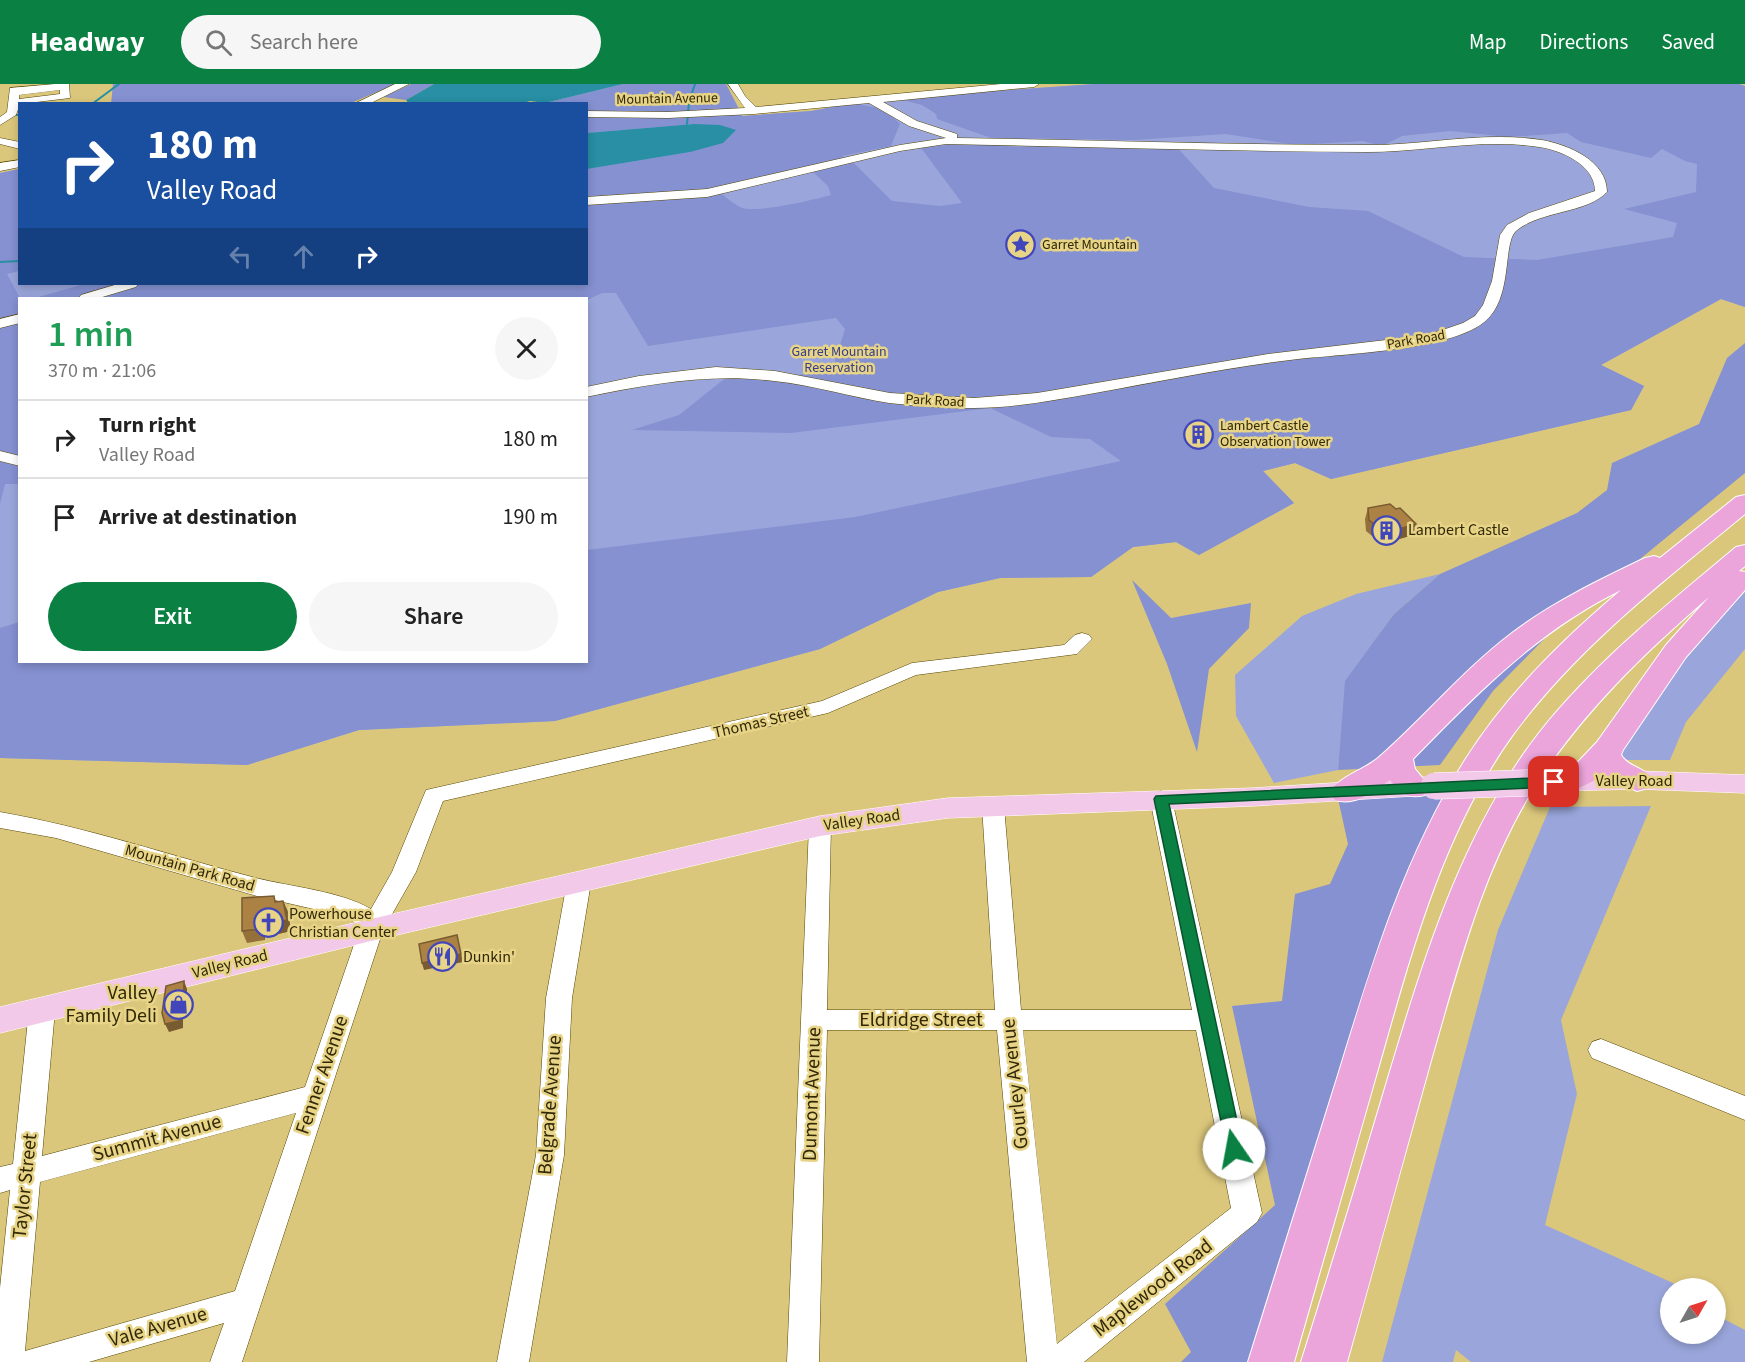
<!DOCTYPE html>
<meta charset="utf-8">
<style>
:root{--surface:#fff;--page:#f6f6f6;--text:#222;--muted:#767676;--line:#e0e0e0;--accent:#0b8043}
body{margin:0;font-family:"Source Sans 3",sans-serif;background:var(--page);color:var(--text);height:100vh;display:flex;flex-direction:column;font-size:22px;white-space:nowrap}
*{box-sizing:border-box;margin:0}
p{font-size:20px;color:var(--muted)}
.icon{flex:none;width:33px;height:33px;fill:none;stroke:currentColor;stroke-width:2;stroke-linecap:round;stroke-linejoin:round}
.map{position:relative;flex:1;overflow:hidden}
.panel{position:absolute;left:18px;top:213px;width:570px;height:366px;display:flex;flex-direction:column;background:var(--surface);border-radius:0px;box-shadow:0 3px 9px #0003}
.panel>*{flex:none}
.hud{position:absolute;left:18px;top:18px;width:570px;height:183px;border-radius:0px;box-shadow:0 3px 9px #0003;background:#1a4fa0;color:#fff;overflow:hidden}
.needle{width:39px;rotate:51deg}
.controls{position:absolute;left:1660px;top:1194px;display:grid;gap:12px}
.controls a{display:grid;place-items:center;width:66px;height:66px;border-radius:50%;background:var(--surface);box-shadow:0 3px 9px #0003;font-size:30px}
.pin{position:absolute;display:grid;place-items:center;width:51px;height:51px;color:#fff;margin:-26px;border-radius:12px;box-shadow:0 3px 9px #0006}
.me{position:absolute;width:66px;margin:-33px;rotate:348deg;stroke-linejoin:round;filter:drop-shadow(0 0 4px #0008)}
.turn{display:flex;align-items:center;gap:21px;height:126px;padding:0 30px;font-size:27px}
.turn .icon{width:78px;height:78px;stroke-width:2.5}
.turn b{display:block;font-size:42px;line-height:51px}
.lanes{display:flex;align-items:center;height:57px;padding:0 30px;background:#0003;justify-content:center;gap:30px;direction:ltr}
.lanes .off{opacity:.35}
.round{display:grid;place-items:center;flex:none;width:63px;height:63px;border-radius:32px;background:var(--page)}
.summary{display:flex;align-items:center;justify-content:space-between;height:102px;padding:0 30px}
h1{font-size:36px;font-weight:600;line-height:45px;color:#1e9e55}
.button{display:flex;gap:12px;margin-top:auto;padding:12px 30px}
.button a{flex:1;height:69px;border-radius:36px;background:var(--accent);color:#fff;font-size:24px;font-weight:600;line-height:69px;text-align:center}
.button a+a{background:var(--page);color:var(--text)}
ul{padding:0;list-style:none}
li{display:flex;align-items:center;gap:18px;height:78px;padding:0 30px;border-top:2px solid var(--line)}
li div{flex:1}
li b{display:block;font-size:22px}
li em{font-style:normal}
header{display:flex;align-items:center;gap:36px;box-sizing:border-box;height:84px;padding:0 30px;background:var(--accent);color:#fff}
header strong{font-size:28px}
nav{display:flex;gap:33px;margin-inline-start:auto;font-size:21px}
.search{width:420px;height:54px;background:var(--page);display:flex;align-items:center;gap:15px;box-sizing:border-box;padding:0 21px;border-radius:33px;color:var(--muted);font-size:22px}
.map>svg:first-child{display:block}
.green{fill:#9aa6db;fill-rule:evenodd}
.forest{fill:#8591d1;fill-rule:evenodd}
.water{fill:#288fa4}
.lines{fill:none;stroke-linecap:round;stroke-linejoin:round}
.stream{stroke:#288fa4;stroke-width:2}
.minor-casing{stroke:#544605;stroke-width:1}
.major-casing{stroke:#fff;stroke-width:1}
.highway-casing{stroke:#fff;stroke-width:2}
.minor{fill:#fff;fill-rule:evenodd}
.major{fill:#f3c9e9;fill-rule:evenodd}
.highway{fill:#eba5db;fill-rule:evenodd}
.major-bridge-casing{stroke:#fff;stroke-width:27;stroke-linecap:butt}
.major-bridge{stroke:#f3c9e9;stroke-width:26}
.wall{fill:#94703a}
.shaded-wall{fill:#785b30}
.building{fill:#ac8244;stroke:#785b30;stroke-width:1.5}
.route{fill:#0b8043;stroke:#07532c;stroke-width:1.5}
.labels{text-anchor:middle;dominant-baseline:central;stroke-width:5;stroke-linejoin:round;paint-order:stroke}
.far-street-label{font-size:14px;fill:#302807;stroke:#e8d487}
.far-poi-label{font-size:14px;fill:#302807;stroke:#e8d487;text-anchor:start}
.far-park-label{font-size:14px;fill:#363d89;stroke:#e8d487}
.poi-label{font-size:16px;fill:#302807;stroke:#e8d487;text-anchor:start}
.street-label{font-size:16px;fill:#302807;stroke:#e8d487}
.near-poi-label{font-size:20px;fill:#302807;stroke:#e8d487;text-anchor:end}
.near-street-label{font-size:20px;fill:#302807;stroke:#e8d487}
</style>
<header>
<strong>Headway</strong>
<div class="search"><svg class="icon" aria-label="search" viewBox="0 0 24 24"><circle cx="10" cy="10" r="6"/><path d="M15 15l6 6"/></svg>Search here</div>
<nav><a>Map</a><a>Directions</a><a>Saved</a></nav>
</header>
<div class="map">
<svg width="1745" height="1278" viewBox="0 0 1745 1278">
<rect width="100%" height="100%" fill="#dbc77b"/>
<path class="green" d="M623,0H726L743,32L811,27L895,14L1095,0H1739L1745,2V223L1721,215L1601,281L1644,302L1631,326L1331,395L1295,379L1263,387L1294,419L1199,471L1176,458L1133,463L1091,493L1000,494L938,508L820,565L555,637L359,646L247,681L0,674V89L19,85L20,200H586V20L545,19ZM20,214H586V578H20Z
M1440,490L1394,530L1346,597L1338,686L1274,699L1236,632L1235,591L1302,532L1356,510Z
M1745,508V565L1686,638L1670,676H1581L1683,561Z
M1651,722L1561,936L1577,1010L1545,1141L1684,1204H1671V1250H1716V1231L1745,1246V1278H1471L1456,1266L1453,1278H1382L1498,846L1550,723Z"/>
<path class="forest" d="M113,0H396L351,19L111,20Z
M411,0H434L406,16L383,13Z
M623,0H726L742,32L811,27L852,19L884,25L900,40L891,62L842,72L856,81L892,117L940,122L962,119L921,64L964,59L1020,63L1175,61L1214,104L1309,123L1368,127L1464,173L1537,176L1673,153L1677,139L1624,125L1696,108L1697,80L1685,77L1662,65L1651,74L1581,58L1567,49L1509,53L1450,47L1402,52L1382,62L1363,57L1296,61L1226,50L1135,56L991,54L937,35L936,30L922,21L895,14L1095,0H1739L1745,2V223L1721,215L1601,281L1644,302L1631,326L1331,395L1295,379L1263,387L1294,419L1199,471L1176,458L1133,463L1091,493L1000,494L938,508L820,565L555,637L359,646L247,681L0,674V544L19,538L20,578H586L587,466L855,433L1121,377L1090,355L1051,353L990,324L791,349L632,346L679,331L728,292L831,290L845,245L836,234L648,262L616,209H602L587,216L35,214L84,200H586L587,85L690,68L694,40L587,49L586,20L545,19ZM813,88L828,102L831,111C813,116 758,129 742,124C735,121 728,115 722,110Z
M19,85V187L7,190L20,214L19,400H5L0,420V89Z
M1745,259V389L1551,548L1493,607L1440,681L1338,686L1345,597L1394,530L1440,490L1577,429L1607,406L1612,379L1699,340L1727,274Z
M1132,496L1171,534L1251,519L1249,544L1209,585L1197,668L1167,580Z
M1337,710L1447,711L1248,1278H1181L1191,1268L1165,1220L1275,1121L1232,922L1282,917L1295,810L1330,800L1348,760Z"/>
<path class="water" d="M434,0H623L545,19L530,17L520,20H409L406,16Z
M694,40L720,41L736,46L723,59L690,68L587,85V49Z"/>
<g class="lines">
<path class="stream" d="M92,20L119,0
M16,31H20
M687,40L689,18L695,0
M0,178L20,177"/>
<defs>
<path id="minor" d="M55,0H69L70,14L20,20L16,31L0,41V33L7,28L10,4ZM60,6V10L19,15V11Z
M395,0H409L369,20H354Z
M728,0H738L745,12L756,23L1001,0H1039L1034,3L883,18L917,37L957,50V54C1095,56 1233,61 1370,61C1427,61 1484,47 1542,56C1569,61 1607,77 1607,108C1586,130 1541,126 1516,147C1502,160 1514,216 1483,239C1448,266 1344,270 1298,275C1230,283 1162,297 1095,309C1055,316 1014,324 973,324C946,324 916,322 889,319C851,313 813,301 774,297C711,289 649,300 586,313V303L639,292L716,283L775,287L890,309L974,314L1037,309L1268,270L1428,251L1463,239L1475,232L1483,221L1492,197L1500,151L1507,141L1529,129L1595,107C1595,81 1561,66 1539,63C1482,54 1425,68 1367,68C1227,67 1086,63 946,60L900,67L707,113L586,121V113L707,105L900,61L946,54L909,42L869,19L754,30L668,34L586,33V27L668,28L745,24Z
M0,54L20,58V65L0,60Z
M20,76V83L0,87V79Z
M118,200H138L136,203L99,214H79L81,211Z
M20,230V239L0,244V235Z
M0,367L20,372V382L0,377Z
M1082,549L1089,551L1092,555L1077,570L916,591L828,629L443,717L416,788L383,846L242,1278H210L224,1239L89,1278H0V1204L10,1106L0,1109V1083L13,1080L29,926L33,919L42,916L51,919L55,926L42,1072L305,1003L359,846L355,839L344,832L257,812L56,754L0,744V728C87,743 171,772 256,794C292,803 340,807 371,825L392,788L426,706L822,617L912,579L1064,561L1075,551ZM296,1029L235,1207L25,1267L40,1098Z
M1161,707L1169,710L1172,715L1262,1129L1257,1138L1084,1278H1027L997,946H827L819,1278H787L809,742L812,736L820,734L828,736L831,742L827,926H995L982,722L985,716L993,714L1001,716L1004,722L1021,926H1192L1150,715L1153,710ZM1023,946H1196L1231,1124L1057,1260Z
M579,789L587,792L591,798L572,914L564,1071L529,1278H497L536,1071L546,914L567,798L571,792Z
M1601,955L1745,1012V1036L1592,974L1588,966L1592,958Z"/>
<path id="major" d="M1637,687L1745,691V709L1637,705L1560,707L1551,704L1547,698L1551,692L1560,689Z
M1430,693L1439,695L1443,702L1439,709L1430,711L1253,722L948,734L820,752L371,857L0,949V923L371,835L820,732L948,714L1253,704Z"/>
<path id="highway" d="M1745,411V430C1664,497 1578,563 1515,648C1441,749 1410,874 1376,992C1349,1087 1321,1183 1294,1278H1248C1278,1183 1308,1087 1338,991C1371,883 1404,773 1465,676C1506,611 1562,556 1621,506C1539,546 1476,610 1413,675L1415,685L1430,703L1425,711C1408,715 1400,710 1390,696C1374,708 1355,722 1335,716L1330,708C1340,692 1364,686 1378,674C1424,634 1463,586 1512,549C1553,518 1599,496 1645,474L1654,472L1660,474L1736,413Z
M1745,461V482L1739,487L1745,488V506L1686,573L1623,666L1621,671C1629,684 1645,683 1653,696L1648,704L1637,707L1602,691C1588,701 1573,709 1556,705L1551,697L1556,689L1578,678L1597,658L1666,561L1709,513C1644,569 1584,627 1537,699C1484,781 1459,880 1432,973C1404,1074 1376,1176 1347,1278H1301C1329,1190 1356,1102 1382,1014C1420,888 1457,755 1539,649C1595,578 1667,521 1736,463Z"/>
</defs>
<use href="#minor" class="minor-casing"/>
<use href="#major" class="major-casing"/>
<use href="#highway" class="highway-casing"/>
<use href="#minor" class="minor"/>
<use href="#major" class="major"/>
<use href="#highway" class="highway"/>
<defs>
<path id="major-bridge" d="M1434,702L1553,698"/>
</defs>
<use href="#major-bridge" class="major-bridge-casing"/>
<use href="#major-bridge" class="major-bridge"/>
</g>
<path class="wall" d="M1368,424L1413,451L1382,460L1366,447L1365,435Z
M283,817L288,828L291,847L265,853V856L247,859L242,847L276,818Z"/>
<path class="shaded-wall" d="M1416,440L1413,451L1382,460L1385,449Z
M283,817L288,828L291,847L265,853V856L261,845L260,842Z
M457,851L463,878L424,886L422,879Z
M184,897L187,905V932L183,933V944L169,948L165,940L180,925Z"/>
<path class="building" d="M1390,420L1396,425L1400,424L1416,440L1385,449L1369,436L1368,424Z
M274,812L275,818L283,817L287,836L260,842L261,845L242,847V814Z
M457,851L461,870L422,879L419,860Z
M184,897L183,924L180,925L179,937L165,940L162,929L166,902Z"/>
<path class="route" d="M1554,693L1561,698L1554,703L1169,720L1243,1065L1241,1071L1234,1073L1228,1071L1154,715L1156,712Z"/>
<defs>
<symbol id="sight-ring" viewBox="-11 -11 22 22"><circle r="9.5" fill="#e8d487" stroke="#4146bb" stroke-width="1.5"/><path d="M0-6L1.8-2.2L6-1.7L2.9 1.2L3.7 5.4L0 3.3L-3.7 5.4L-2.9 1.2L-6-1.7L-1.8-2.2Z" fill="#4146bb"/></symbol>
<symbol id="building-ring" viewBox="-11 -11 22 22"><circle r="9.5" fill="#e8d487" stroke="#4146bb" stroke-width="1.5"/><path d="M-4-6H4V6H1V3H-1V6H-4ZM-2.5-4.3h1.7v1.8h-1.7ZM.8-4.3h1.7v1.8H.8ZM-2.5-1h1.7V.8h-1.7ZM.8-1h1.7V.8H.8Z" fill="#4146bb"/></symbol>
<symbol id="church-ring" viewBox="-11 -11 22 22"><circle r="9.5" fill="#e8d487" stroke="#4146bb" stroke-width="1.5"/><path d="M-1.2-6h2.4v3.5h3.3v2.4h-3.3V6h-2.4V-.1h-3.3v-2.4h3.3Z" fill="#4146bb"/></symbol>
<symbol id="restaurant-ring" viewBox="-11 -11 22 22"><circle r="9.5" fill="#e8d487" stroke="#4146bb" stroke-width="1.5"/><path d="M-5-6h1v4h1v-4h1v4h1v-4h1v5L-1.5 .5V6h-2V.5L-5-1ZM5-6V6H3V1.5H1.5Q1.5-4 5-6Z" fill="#4146bb"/></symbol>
<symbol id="shop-ring" viewBox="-11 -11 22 22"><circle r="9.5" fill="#e8d487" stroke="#4146bb" stroke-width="1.5"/><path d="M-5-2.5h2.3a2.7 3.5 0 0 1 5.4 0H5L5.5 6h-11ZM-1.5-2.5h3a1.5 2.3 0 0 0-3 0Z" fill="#4146bb"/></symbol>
</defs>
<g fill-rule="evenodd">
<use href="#sight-ring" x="1004" y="144" width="33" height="33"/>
<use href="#building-ring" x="1182" y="334" width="33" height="33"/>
<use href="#building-ring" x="1370" y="430" width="33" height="33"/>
<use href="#church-ring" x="252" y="822" width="33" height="33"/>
<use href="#restaurant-ring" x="426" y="856" width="33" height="33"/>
<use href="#shop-ring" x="162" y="904" width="33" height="33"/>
</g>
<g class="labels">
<g class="far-street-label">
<text transform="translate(667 15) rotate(-1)">Mountain Avenue</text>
<text transform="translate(1416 256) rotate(-10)">Park Road</text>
<text transform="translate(935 317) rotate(3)">Park Road</text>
</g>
<g class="far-poi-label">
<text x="1042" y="161">Garret Mountain</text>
<text x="1220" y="342">Lambert Castle<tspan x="1220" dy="16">Observation Tower</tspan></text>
</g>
<g class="far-park-label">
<text x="839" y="268">Garret Mountain<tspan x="839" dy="16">Reservation</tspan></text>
</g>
<g class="poi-label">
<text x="1408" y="446">Lambert Castle</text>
<text x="289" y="830">Powerhouse<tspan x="289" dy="18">Christian Center</tspan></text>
<text x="463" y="873">Dunkin'</text>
</g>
<g class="street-label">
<text transform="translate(761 638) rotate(-13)">Thomas Street</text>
<text x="1634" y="697">Valley Road</text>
<text transform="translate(862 736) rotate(-8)">Valley Road</text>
<text transform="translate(190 784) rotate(16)">Mountain Park Road</text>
<text transform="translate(230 880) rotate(-14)">Valley Road</text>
</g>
<g class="near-poi-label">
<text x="157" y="909">Valley<tspan x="157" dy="23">Family Deli</tspan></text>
</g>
<g class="near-street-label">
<text x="921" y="936">Eldridge Street</text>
<text transform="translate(322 991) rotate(-71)">Fenner Avenue</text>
<text transform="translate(1015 1000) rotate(-96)">Gourley Avenue</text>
<text transform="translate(812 1010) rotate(-88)">Dumont Avenue</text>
<text transform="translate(550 1021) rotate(-86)">Belgrade Avenue</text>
<text transform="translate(157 1054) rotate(-15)">Summit Avenue</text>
<text transform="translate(25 1102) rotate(-84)">Taylor Street</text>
<text transform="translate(1153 1204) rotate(-38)">Maplewood Road</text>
<text transform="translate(158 1243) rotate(-16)">Vale Avenue</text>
</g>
</g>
</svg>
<div class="controls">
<a><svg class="needle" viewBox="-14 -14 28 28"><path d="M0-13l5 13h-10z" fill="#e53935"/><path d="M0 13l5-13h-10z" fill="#767676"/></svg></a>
</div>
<div class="pin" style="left:1554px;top:698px;background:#d93025"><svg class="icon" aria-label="arrive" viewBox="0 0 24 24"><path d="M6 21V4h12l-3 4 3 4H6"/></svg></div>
<svg class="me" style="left:1234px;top:1065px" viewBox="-20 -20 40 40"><circle r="19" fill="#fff"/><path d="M0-13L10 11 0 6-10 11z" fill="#0b8043"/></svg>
<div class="hud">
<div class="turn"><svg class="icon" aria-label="right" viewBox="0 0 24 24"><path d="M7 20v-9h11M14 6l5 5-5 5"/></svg><div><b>180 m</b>Valley Road</div></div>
<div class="lanes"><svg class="icon off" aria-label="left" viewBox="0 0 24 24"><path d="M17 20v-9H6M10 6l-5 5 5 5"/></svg><svg class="icon off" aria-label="ahead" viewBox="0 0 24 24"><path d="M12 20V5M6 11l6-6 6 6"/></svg><svg class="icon" aria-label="right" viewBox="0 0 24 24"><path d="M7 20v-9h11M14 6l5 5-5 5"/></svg></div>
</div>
<section class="panel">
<div class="summary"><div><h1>1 min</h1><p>370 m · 21:06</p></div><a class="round"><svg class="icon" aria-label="close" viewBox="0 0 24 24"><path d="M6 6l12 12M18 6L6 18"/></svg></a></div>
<ul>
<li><svg class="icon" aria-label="right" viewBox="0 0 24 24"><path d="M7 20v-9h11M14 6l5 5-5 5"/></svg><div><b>Turn right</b><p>Valley Road</p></div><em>180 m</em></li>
<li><svg class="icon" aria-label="arrive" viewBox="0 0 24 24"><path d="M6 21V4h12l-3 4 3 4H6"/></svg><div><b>Arrive at destination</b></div><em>190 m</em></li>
</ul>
<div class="button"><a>Exit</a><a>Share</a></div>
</section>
</div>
